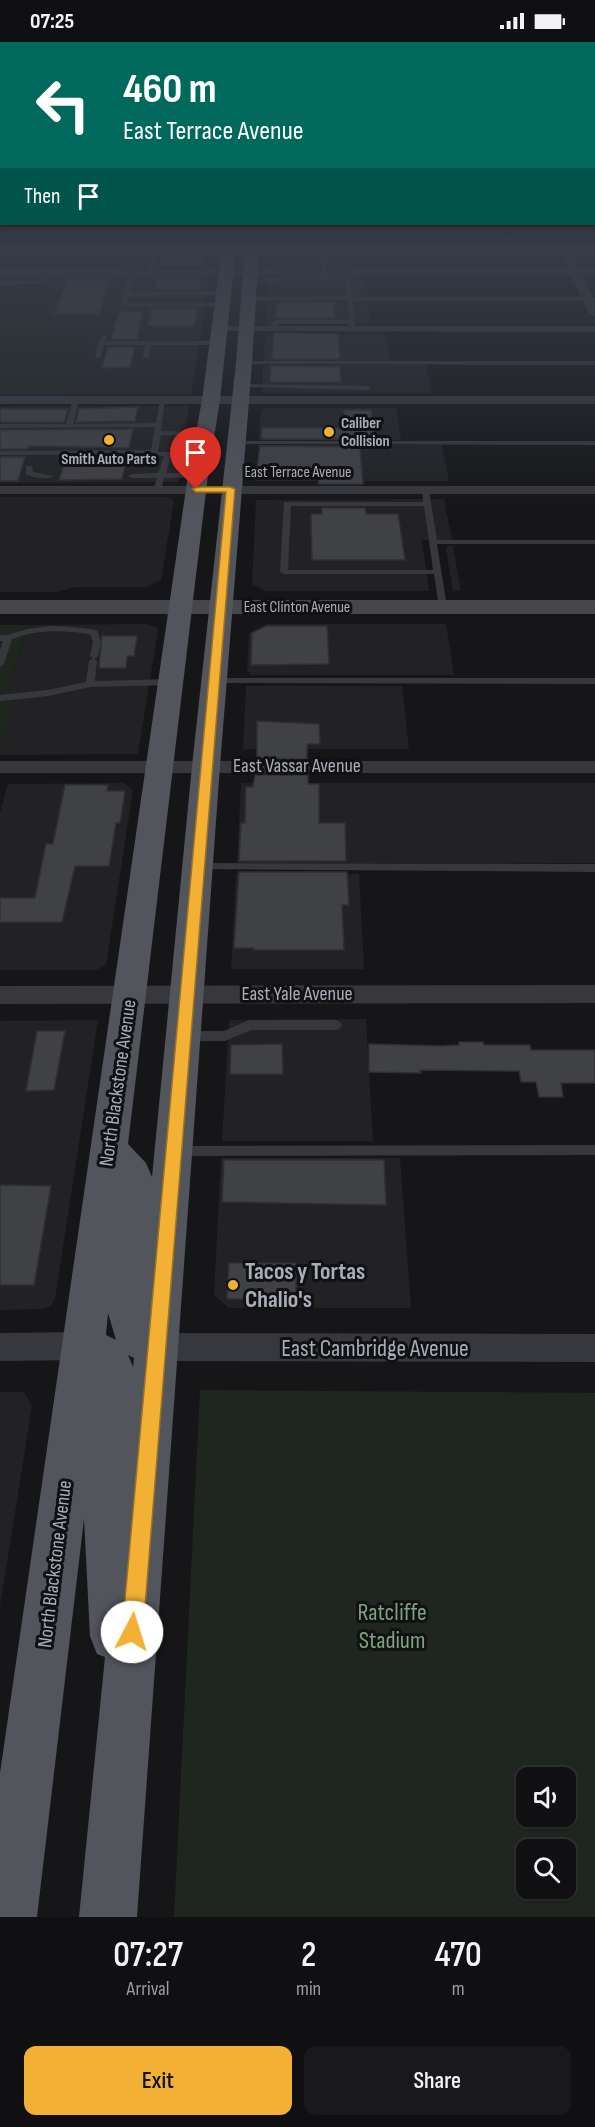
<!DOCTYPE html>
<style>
:root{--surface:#101012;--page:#19191b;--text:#f1f3f6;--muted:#9c9d9f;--line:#303032;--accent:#f2b134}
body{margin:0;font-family:"Sofia Sans Condensed",sans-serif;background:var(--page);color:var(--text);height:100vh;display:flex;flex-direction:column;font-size:22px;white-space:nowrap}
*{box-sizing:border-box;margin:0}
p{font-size:20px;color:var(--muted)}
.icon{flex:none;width:33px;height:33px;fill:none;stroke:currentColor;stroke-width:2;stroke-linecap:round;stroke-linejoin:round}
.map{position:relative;height:1875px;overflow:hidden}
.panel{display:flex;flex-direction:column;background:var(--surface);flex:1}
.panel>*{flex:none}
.top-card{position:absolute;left:0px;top:0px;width:596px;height:183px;box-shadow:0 2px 4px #0004,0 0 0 2px var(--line);background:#00695c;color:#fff;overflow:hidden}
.tools{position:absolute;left:516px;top:1725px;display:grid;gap:12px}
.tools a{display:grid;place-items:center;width:60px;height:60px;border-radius:12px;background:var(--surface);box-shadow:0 2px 4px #0004,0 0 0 2px var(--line);font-size:30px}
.pin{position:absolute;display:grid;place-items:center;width:51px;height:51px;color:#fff;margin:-62px -26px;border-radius:50% 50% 50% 0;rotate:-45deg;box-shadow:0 0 6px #0007}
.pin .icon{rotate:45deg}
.me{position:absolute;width:66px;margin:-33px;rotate:5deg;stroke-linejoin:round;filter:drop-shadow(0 0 4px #0008)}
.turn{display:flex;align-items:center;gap:21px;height:126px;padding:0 24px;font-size:27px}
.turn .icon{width:78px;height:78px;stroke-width:2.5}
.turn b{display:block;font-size:42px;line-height:51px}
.then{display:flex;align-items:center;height:57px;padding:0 24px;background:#0003;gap:12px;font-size:22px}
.eta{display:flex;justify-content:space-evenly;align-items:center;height:102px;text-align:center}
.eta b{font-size:36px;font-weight:600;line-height:42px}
.cta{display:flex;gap:12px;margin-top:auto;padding:12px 24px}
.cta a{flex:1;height:69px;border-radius:12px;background:var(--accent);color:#111;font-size:24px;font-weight:600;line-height:69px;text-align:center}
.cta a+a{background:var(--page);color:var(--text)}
.status{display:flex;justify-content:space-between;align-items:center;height:42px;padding:0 30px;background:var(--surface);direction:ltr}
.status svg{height:16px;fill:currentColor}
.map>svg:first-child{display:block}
.built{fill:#222225}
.green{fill:#1e261f;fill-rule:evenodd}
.building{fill:#404145;stroke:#303034;stroke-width:1.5}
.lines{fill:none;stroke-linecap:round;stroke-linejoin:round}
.service{fill:#37383d;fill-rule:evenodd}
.minor{fill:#37383d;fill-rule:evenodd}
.secondary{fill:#45474d;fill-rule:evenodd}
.primary{fill:#53555c;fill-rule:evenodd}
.route{fill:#f2b134;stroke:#9d7322;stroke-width:1.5}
.poi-dot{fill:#f2b134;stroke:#111113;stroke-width:2}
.labels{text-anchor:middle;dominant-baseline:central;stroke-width:6;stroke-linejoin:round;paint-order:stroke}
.far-poi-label{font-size:16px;font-weight:bold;fill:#a8adb8;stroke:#111113;text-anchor:start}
.far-street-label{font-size:16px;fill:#a8adb8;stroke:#111113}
.street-label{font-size:20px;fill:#a8adb8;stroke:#111113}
.near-poi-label{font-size:24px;font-weight:bold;fill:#a8adb8;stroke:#111113;text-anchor:start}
.near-street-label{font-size:24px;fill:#a8adb8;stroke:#111113}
.near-park-label{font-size:24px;fill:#7fa381;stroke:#111113}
</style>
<div class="status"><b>07:25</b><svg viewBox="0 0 49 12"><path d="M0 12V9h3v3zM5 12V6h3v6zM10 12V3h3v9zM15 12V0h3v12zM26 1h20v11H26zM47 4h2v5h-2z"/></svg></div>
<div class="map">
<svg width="595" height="1875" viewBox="0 0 595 1875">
<rect width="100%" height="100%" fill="#161618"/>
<path class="built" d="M131,206H155L150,225H125Z
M270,206H322L323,225H269Z
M330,206H354L356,225H331Z
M205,233L210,235L191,352L68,353L94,288L45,287L68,234Z
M268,235H365L367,256H267Z
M267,259H368L370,282H266Z
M265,293H386L390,319H264Z
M263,323H426L432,351H262Z
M189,364L178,440L0,441V365Z
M266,366H396L401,398H259L261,368Z
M259,403H442L449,439H257Z
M0,455H166L174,459L161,538L146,545H77L56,550H0Z
M444,457L452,498H422L429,549H266L252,542L256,458Z
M448,504H453L461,549H453L446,507Z
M146,582L154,584L158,588L138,712L0,713V703L16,648H8L28,583Z
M267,582H446L454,633H250V630H247L249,591Z
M246,644H402L409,707H243Z
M124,741L133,748L106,923L96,928H0V771L8,742Z
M241,741H595V821H237Z
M236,832H359L364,927H231Z
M366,977L373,1099H222L229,978Z
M98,978L55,1257L51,1264L42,1267L0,1268V979Z
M221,1116H400L411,1266H229L214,1253Z
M0,1350H24L32,1364L0,1564Z"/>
<path class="green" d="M0,234H68L45,287H95L68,353H0Z
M0,583H28L8,648H17L0,703Z
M200,1348L595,1351V1875H174ZM526,1736H566V1774H526ZM526,1808H566V1846H526Z"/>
<path class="building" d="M164,206H189L203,212L201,225H159Z
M68,236H110L99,272H54Z
M157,236H200L199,247H154Z
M334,260L335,276H275L277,261Z
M151,267H197L195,284H148Z
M119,269H143L137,297H111Z
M274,291L336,292L338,294L340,317H272Z
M108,305H135L130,325L102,326Z
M271,324L340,325L341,340H270Z
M138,365L135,379L76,380L79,367Z
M0,367H68L64,380H0Z
M344,368H371L374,397H261L262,386H345Z
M133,387L129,406L29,404L28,407H0V388Z
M260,404L360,405L363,442H319L317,426H257Z
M127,414L122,437L59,438L66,415Z
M0,415H25L18,439H0Z
M322,466H365L366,472H398L405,518H312L311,472H322Z
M266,584H327L329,622L251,623L252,591Z
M102,594H137L134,614H127L126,626H99Z
M257,679L319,682L320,702H307V717H257Z
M255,733H308V742H319V781H345L346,819H239L241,781H245L246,745H253Z
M65,743H108L107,749H125L120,781H116L109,824H75L62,880H0V856H35L46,802H53Z
M239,830H347L349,863H342L344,908H254V906H234Z
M37,989H65L54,1048L26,1049Z
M459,1000H483L484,1003H530L531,1008H595V1041H561L563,1055H539L536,1040H521L519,1029L420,1028L421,1031L369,1030V1002L442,1004L459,1003Z
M282,1002L283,1032H230L231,1003Z
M224,1118H384L386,1163L222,1160Z
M0,1143L51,1144L34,1243H0Z
M229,1221H296V1257H227Z"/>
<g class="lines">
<path class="service" d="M153,206H158L152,230L149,232L146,230Z
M321,206H327V234H345V229L350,230L353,255H595V259H353L355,288H351L349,282H277L275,288H271V281L276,278H349L347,258L248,259L245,257L248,255L347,254L345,238H280L278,240L246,238L276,236L278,234H321Z
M133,228L136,230L130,250L223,249L226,251L223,253L129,254L127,261H221L224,263L221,265L122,264L123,252L130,230Z
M45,229L50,230L46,240L41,242L0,243V239H38L42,238Z
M104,292L107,294L105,299H217L220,301L217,303H151L149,315L146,317L143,315L145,303H104L100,316L95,317L98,301Z
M244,319H595V323L242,322Z
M242,342L368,344L371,346L368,348L240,345L239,344Z
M76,356L79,358L73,382L156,381L160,358L165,357L161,389L206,390L209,392L206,394L161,393L158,410H202L205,412L202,414H171L166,431H198L202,433L198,435L164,436L161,448L157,450L153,448L157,436H132L128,434L132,432L158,431L164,414L151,412L0,413V409L151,408L155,385L0,386V382H66L73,358Z
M236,399H595V403L234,402L233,401Z
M26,424H32L33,430L54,434C46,439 35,435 26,433Z
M422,446L429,448L437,498H595V502H437L447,565L443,568L439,565L434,532H284L280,530L284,460H423ZM291,464H424L433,528H288Z
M50,584L73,585L97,588L101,600L98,614L94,617L97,619L95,639L172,637L177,640L172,643L90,645L48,654L0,659V653L48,648L86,640L89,619L93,616L90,614L93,600L90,592C65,588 36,587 12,597L4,622L0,625V608L3,599H0V593H7L27,587Z
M214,636H595V642L211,641L209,639Z
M198,821L595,822V830L194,827L193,825L194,823Z
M249,978H336L340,980L342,983L340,986L336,988H251L225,999H184L180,997L178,994L180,991L184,989H224Z
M595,1103V1113L176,1114L171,1113L169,1109L171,1105L176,1104Z"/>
<path class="minor" d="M558,206H568L579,227H595V233H582L595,260V274L589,271L571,233L0,234V228L568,227Z
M219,284H595V290L215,289V285Z
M0,354H595V362H0Z
M0,444H595V452H0Z
M0,719H595V731H0Z
M595,943V961L0,962V944Z
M84,1290L95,1294L99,1304L95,1314L84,1318L0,1319V1291Z
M156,1291L595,1292V1320L156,1319L145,1315L140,1305L145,1295Z"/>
<path class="secondary" d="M0,558H595V572H0Z"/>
<path class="primary" d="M222,206H236L220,358L208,433L128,1102L146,1121L152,1135L192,724L236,321L245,206H259L252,321L220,724L137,1875H79L105,1615L97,1612L90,1594L84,1477L86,1460L37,1875H0V1731L188,433L202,358ZM108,1271L116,1298L106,1293ZM128,1313L134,1316L133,1325Z"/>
</g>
<linearGradient id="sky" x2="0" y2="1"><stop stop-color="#0c0c0d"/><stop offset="0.44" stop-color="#363c48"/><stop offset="1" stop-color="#363c48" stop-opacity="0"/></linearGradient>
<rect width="595" height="469" fill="url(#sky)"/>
<path class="route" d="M230,445L235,447L143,1590L139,1597L132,1601L125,1597L122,1590L226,450H196L192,447L196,445Z"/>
<g class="poi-dot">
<circle cx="329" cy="390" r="6"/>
<circle cx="109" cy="398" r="6"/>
<circle cx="233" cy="1243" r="6"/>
</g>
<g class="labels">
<g class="far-poi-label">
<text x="341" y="381">Caliber<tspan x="341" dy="18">Collision</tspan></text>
<text x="109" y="417" text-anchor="middle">Smith Auto Parts</text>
</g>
<g class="far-street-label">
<text x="298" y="430">East Terrace Avenue</text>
<text x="297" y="565">East Clinton Avenue</text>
</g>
<g class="street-label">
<text x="297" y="724">East Vassar Avenue</text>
<text x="297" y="952">East Yale Avenue</text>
<text transform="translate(118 1041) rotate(-82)">North Blackstone Avenue</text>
<text transform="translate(55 1522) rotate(-83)">North Blackstone Avenue</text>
</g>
<g class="near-poi-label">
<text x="245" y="1229">Tacos y Tortas<tspan x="245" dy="28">Chalio's</tspan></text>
</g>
<g class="near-street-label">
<text x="375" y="1306">East Cambridge Avenue</text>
</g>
<g class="near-park-label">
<text x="392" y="1570">Ratcliffe<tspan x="392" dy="28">Stadium</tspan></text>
</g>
</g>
</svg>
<div class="tools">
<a><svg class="icon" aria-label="sound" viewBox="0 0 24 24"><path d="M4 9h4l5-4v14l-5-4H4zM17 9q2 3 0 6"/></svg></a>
<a><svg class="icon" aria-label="search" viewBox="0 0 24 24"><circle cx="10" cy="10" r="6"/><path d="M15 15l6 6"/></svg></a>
</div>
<div class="pin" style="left:196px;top:447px;background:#d93025"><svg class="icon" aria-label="arrive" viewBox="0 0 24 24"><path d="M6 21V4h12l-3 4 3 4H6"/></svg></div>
<svg class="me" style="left:132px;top:1590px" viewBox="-20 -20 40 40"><circle r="19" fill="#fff"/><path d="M0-13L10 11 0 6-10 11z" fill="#f2b134"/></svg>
<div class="top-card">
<div class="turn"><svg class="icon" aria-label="left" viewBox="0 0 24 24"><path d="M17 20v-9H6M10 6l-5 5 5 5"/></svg><div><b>460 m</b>East Terrace Avenue</div></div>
<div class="then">Then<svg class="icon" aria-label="arrive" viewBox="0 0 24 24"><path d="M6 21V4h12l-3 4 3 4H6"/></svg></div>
</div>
</div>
<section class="panel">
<div class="eta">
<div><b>07:27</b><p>Arrival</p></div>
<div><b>2</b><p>min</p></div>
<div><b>470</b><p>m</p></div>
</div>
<div class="cta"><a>Exit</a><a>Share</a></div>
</section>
